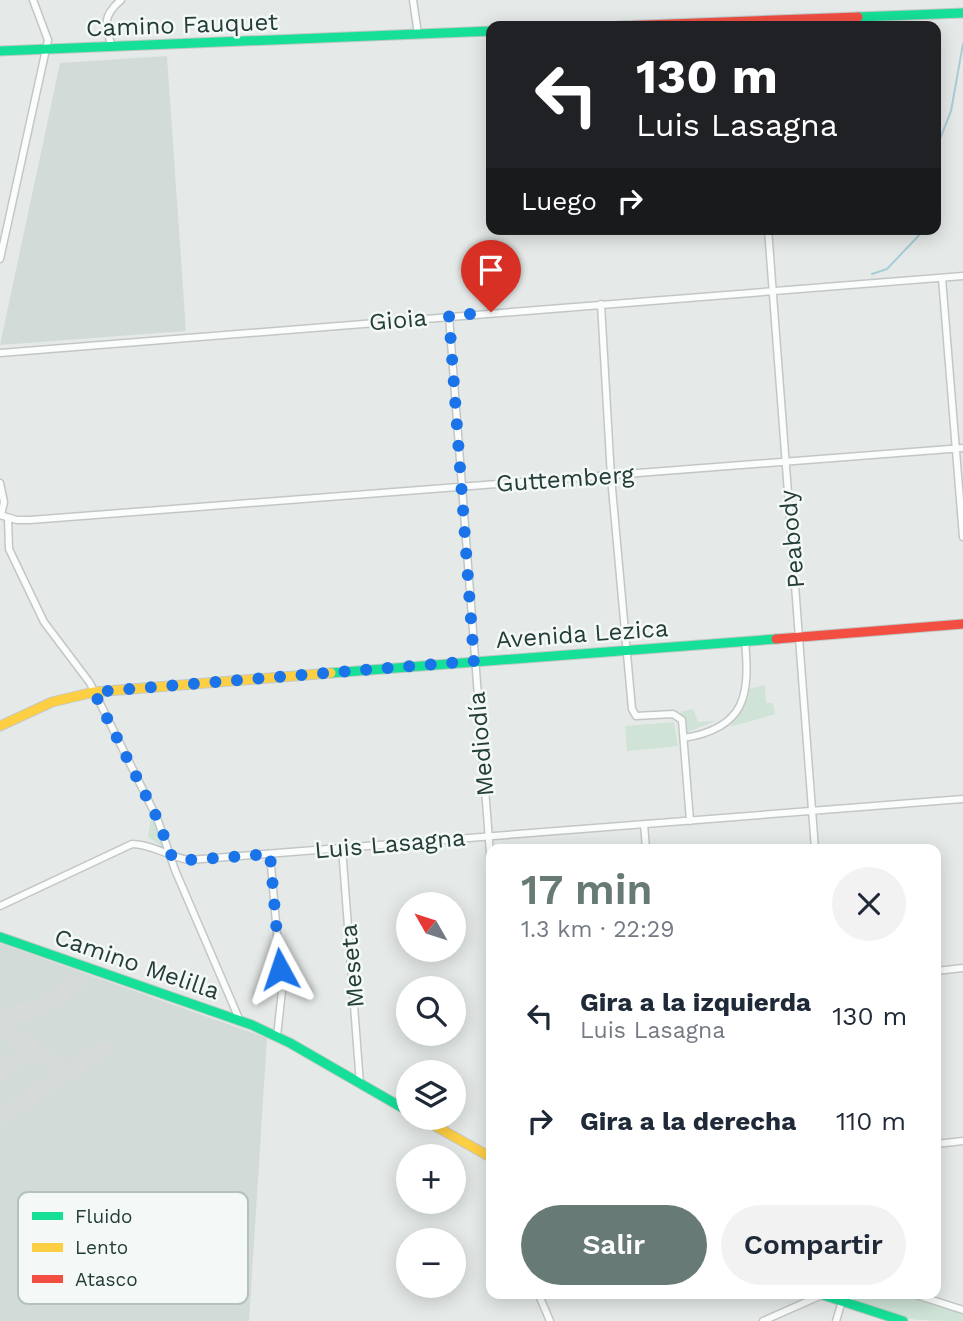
<!DOCTYPE html>
<html lang="es">
<meta charset="utf-8">
<style>
:root{--surface:#fff;--page:#f2f2f3;--text:#1f2937;--muted:#747a83;--accent:#677a76}
body{margin:0;font-family:"Work Sans",sans-serif;background:var(--page);color:var(--text);height:100vh;display:flex;flex-direction:column;font-size:26px;white-space:nowrap}
*{box-sizing:border-box;margin:0}
p{font-size:23px;color:var(--muted)}
.icon{flex:none;width:38px;height:38px;fill:none;stroke:currentColor;stroke-width:2;stroke-linecap:round;stroke-linejoin:round}
.map{position:relative;flex:1;overflow:hidden}
.details{position:absolute;left:486px;top:844px;width:455px;height:455px;display:flex;flex-direction:column;background:var(--surface);border-radius:14px;box-shadow:0 4px 18px #0003}
.details>*{flex:none}
.guide{position:absolute;left:486px;top:21px;width:455px;height:214px;border-radius:14px;box-shadow:0 4px 18px #0003;background:#202124;color:#fff;overflow:hidden}
.needle{width:46px;rotate:309deg}
.controls{position:absolute;left:396px;top:892px;display:grid;gap:14px}
.controls a{display:grid;place-items:center;width:70px;height:70px;border-radius:50%;background:var(--surface);box-shadow:0 4px 18px #0003;font-size:35px}
.pin{position:absolute;display:grid;place-items:center;width:60px;height:60px;color:#fff;margin:-72px -30px;border-radius:50% 50% 50% 0;rotate:-45deg;box-shadow:0 0 7px #0007}
.pin .icon{rotate:45deg}
.me{position:absolute;width:77px;margin:-38px;rotate:355deg;stroke-linejoin:round;filter:drop-shadow(0 0 5px #0008)}
.turn{display:flex;align-items:center;gap:24px;height:147px;padding:0 35px;font-size:32px}
.turn .icon{width:91px;height:91px;stroke-width:2.5}
.turn b{display:block;font-size:49px;line-height:60px}
.then{display:flex;align-items:center;height:66px;padding:0 35px;background:#0003;gap:14px;font-size:26px}
.round{display:grid;place-items:center;flex:none;width:74px;height:74px;border-radius:37px;background:var(--page)}
.summary{display:flex;align-items:center;justify-content:space-between;height:119px;padding:0 35px}
h1{font-size:42px;font-weight:600;line-height:52px;color:var(--accent)}
.action{display:flex;gap:14px;margin-top:auto;padding:14px 35px}
.action a{flex:1;height:80px;border-radius:42px;background:var(--accent);color:#fff;font-size:28px;font-weight:600;line-height:80px;text-align:center}
.action a+a{background:var(--page);color:var(--text)}
ul{padding:0;list-style:none}
li{display:flex;align-items:center;gap:21px;height:105px;padding:0 35px}
li div{flex:1}
li b{display:block;font-size:26px}
li em{font-style:normal}
.map>svg:first-child{display:block}
.built{fill:#d3dbd8}
.green{fill:#cfe3d6}
.lines{fill:none;stroke-linecap:round;stroke-linejoin:round}
.stream{stroke:#a7cdd7;stroke-width:2}
.taxiway{stroke:#d6dad9;stroke-width:16}
.street-casing{stroke:#c2c7c5;stroke-width:9}
.fast-casing{stroke:#c1c8c5;stroke-width:11}
.slow-casing{stroke:#c1c8c5;stroke-width:11}
.jam-casing{stroke:#c1c8c5;stroke-width:11}
.street{stroke:#fbfcfc;stroke-width:6}
.fast{stroke:#16e098;stroke-width:9}
.slow{stroke:#ffcf43;stroke-width:9}
.jam{stroke:#f24e42;stroke-width:9}
.route{stroke:#1a73e8;stroke-width:12;stroke-dasharray:0 21.6}
.labels{text-anchor:middle;dominant-baseline:central;stroke-width:5;stroke-linejoin:round;paint-order:stroke}
.street-label{font-size:24px;fill:#233d38;stroke:#f4f9f7}
.key{fill:#f4f9f7;stroke:#b5c1be;stroke-width:2}
.key-label{font-size:19px;fill:#233d38}
</style>
<div class="map">
<svg width="963" height="1321" viewBox="0 0 963 1321">
<rect width="100%" height="100%" fill="#e5eae8"/>
<path class="built" d="M167,56L186,331L0,345L60,63Z
M0,943L267,1038L249,1321H0Z"/>
<path class="green" d="M765,685L766,703H773L775,714L730,727L749,689Z
M693,709L698,722L715,721L686,733L680,712Z
M674,722L678,746L627,751L625,726Z
M151,817L165,849L148,837Z
M854,1293H902L963,1313V1321C929,1321 883,1321 854,1301Z"/>
<g class="lines">
<path class="stream" d="M936,149L951,111L963,44
M936,172L940,198L936,215
M872,274L887,269L925,229"/>
<path class="taxiway" d="M0,1023L19,1011H33L78,983
M0,1028L69,1073
M0,1072L34,1050
M0,1117L104,1049"/>
<defs>
<path id="street" d="M413,0L418,34
M112,47C105,25 102,16 121,0
M768,229L815,849
M0,259L48,40L33,0
M942,278L963,537
M601,304L611,477L632,709L636,716L673,714L682,720L690,821
M449,316L492,880
M0,353L963,276
M0,483L4,502L1,515
M0,515L17,520H30L963,448
M8,518L9,549L44,622L90,683L157,818L175,870L240,1021
M684,738C746,728 750,695 745,641
M644,824L646,849
M342,848L360,1084
M270,854L282,991L277,1036
M0,906L132,844C152,844 169,857 189,860L963,799
M936,971L963,968
M936,1144L963,1141
M492,1161V1175
M538,1293L550,1321
M850,1293L851,1304
M910,1293L963,1310
M763,1321L822,1295
M836,1321L842,1301"/>
<path id="fast" d="M858,17L963,13
M0,51L492,31
M331,673L776,639
M0,937L252,1025L290,1043L408,1111
M817,1293L903,1321"/>
<path id="slow" d="M0,726L52,702L94,692L331,673
M421,1118L492,1158"/>
<path id="jam" d="M618,26L858,17
M776,639L963,624"/>
</defs>
<use href="#street" class="street-casing"/>
<use href="#fast" class="fast-casing"/>
<use href="#slow" class="slow-casing"/>
<use href="#jam" class="jam-casing"/>
<use href="#street" class="street"/>
<use href="#fast" class="fast"/>
<use href="#slow" class="slow"/>
<use href="#jam" class="jam"/>
</g>
<g class="lines">
<path class="route" d="M280,969L270,854L189,860L172,857L157,818L94,692L474,661L449,316L491,312"/>
</g>
<g class="labels">
<g class="street-label">
<text transform="translate(182 25) rotate(-2)">Camino Fauquet</text>
<text transform="translate(398 320) rotate(-5)">Gioia</text>
<text transform="translate(565 479) rotate(-4)">Guttemberg</text>
<text transform="translate(792 539) rotate(-95)">Peabody</text>
<text transform="translate(582 634) rotate(-4)">Avenida Lezica</text>
<text transform="translate(481 744) rotate(-95)">Mediodía</text>
<text transform="translate(390 844) rotate(-5)">Luis Lasagna</text>
<text transform="translate(137 964) rotate(19)">Camino Melilla</text>
<text transform="translate(352 966) rotate(-95)">Meseta</text>
</g>
</g>
<rect x="18" y="1192" width="230" height="112" rx="10" class="key"/>
<rect x="32" y="1212" width="31" height="8" fill="#16e098"/>
<rect x="32" y="1243" width="31" height="9" fill="#ffcf43"/>
<rect x="32" y="1275" width="31" height="8" fill="#f24e42"/>
<g class="key-label">
<text x="75" y="1223">Fluido</text>
<text x="75" y="1254">Lento</text>
<text x="75" y="1286">Atasco</text>
</g>
</svg>
<div class="controls">
<a><svg class="needle" viewBox="-14 -14 28 28"><path d="M0-13l5 13h-10z" fill="#e53935"/><path d="M0 13l5-13h-10z" fill="#747a83"/></svg></a>
<a><svg class="icon" aria-label="search" viewBox="0 0 24 24"><circle cx="10" cy="10" r="6"/><path d="M15 15l6 6"/></svg></a>
<a><svg class="icon" aria-label="layers" viewBox="0 0 24 24"><path d="M12 4l9 5-9 5-9-5zM3 14l9 5 9-5"/></svg></a>
<a>+</a>
<a>−</a>
</div>
<div class="pin" style="left:491px;top:312px;background:#d93025"><svg class="icon" aria-label="arrive" viewBox="0 0 24 24"><path d="M6 21V4h12l-3 4 3 4H6"/></svg></div>
<svg class="me" style="left:280px;top:969px" viewBox="-20 -20 40 40"><path d="M0-17L14 15 0 8-14 15z" fill="#1a73e8" stroke="#fff" stroke-width="4"/></svg>
<div class="guide">
<div class="turn"><svg class="icon" aria-label="left" viewBox="0 0 24 24"><path d="M17 20v-9H6M10 6l-5 5 5 5"/></svg><div><b>130 m</b>Luis Lasagna</div></div>
<div class="then">Luego<svg class="icon" aria-label="right" viewBox="0 0 24 24"><path d="M7 20v-9h11M14 6l5 5-5 5"/></svg></div>
</div>
<section class="details">
<div class="summary"><div><h1>17 min</h1><p>1.3 km · 22:29</p></div><a class="round"><svg class="icon" aria-label="close" viewBox="0 0 24 24"><path d="M6 6l12 12M18 6L6 18"/></svg></a></div>
<ul>
<li><svg class="icon" aria-label="left" viewBox="0 0 24 24"><path d="M17 20v-9H6M10 6l-5 5 5 5"/></svg><div><b>Gira a la izquierda</b><p>Luis Lasagna</p></div><em>130 m</em></li>
<li><svg class="icon" aria-label="right" viewBox="0 0 24 24"><path d="M7 20v-9h11M14 6l5 5-5 5"/></svg><div><b>Gira a la derecha</b></div><em>110 m</em></li>
</ul>
<div class="action"><a>Salir</a><a>Compartir</a></div>
</section>
</div>
